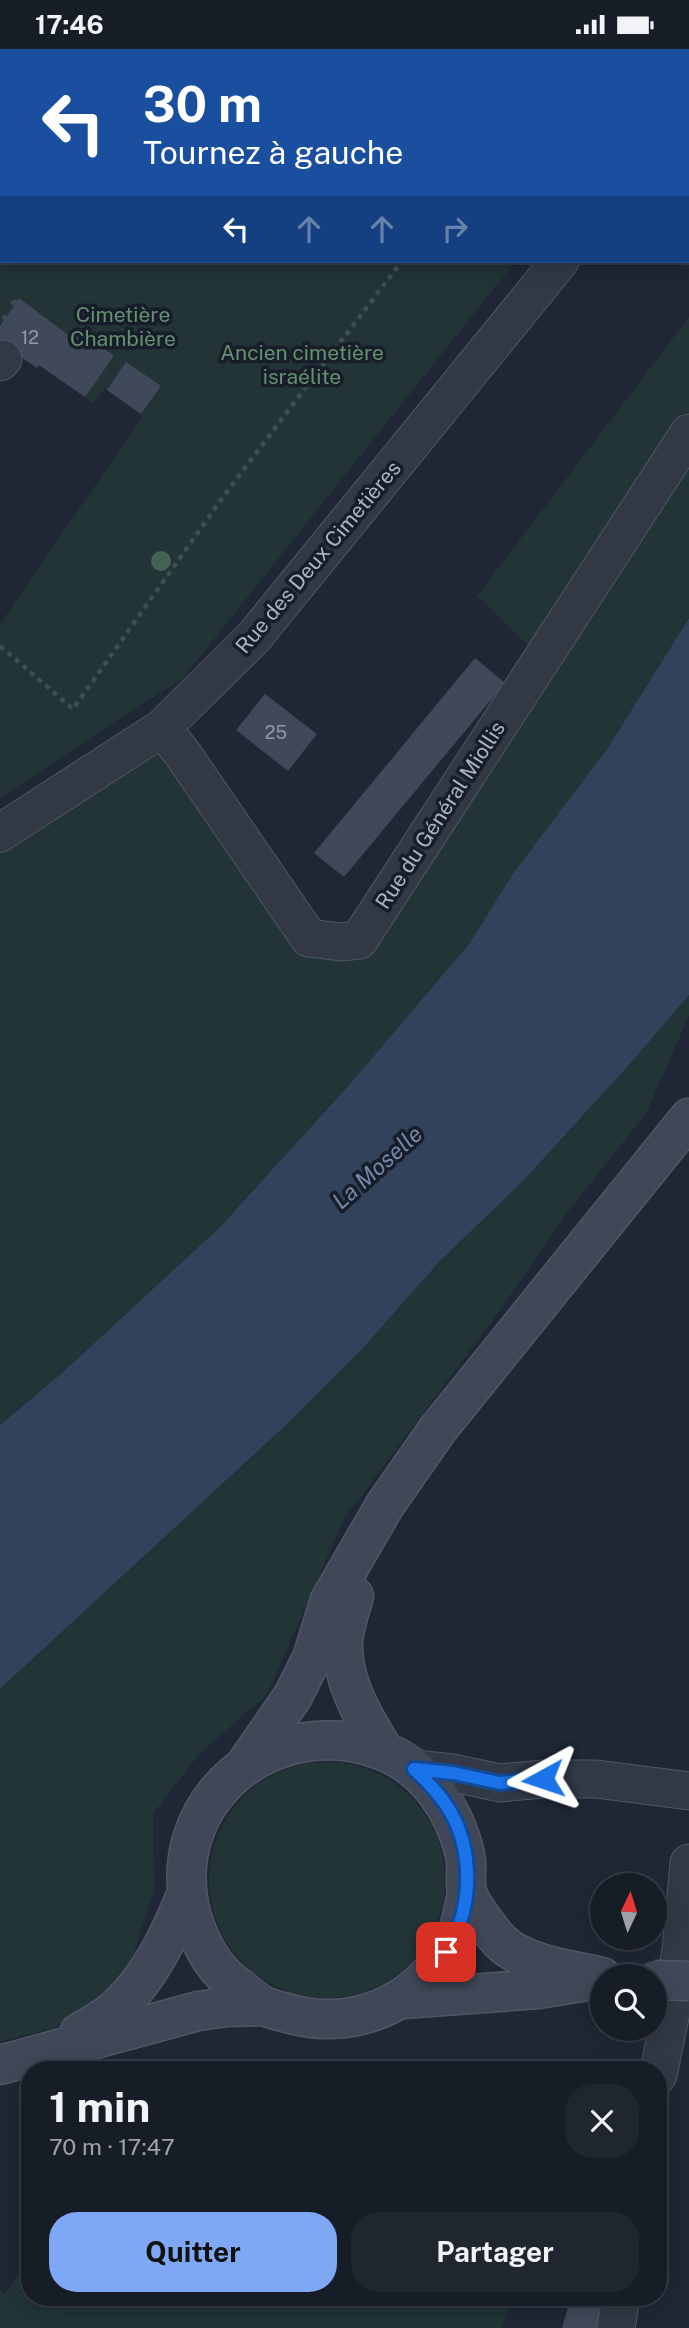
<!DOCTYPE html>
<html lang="fr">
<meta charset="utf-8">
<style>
:root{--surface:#171d27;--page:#20262f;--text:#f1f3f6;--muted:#9ea2a7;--line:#363b44;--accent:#7ea7f5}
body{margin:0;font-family:"Public Sans",sans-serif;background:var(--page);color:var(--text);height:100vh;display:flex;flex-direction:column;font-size:26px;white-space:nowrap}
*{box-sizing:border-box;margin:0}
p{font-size:23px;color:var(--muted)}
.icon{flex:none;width:38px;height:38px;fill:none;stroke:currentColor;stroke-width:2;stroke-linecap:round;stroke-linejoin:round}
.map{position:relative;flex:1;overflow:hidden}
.side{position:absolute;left:21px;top:2012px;width:646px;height:245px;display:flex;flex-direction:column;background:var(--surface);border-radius:28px;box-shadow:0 4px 18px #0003,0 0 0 2px var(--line)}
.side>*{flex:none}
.hud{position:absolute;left:0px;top:0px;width:690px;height:214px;box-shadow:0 4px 18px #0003,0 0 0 2px var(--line);background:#1a4fa0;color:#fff;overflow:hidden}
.needle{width:46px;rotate:4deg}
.buttons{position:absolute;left:590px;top:1824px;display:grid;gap:14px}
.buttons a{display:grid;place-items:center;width:77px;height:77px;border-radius:50%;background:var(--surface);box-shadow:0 4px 18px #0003,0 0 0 2px var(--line);font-size:35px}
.pin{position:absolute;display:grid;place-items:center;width:60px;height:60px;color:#fff;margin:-30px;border-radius:14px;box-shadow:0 4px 10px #0006}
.me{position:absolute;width:77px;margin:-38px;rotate:265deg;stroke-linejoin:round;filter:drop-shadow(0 0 5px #0008)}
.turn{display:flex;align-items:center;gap:24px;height:147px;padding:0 28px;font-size:32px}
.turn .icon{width:91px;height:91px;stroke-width:2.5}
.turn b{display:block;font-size:49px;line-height:60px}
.lanes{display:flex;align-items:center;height:66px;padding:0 28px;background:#0003;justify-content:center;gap:35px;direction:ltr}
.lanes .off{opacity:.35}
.round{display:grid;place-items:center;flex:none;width:74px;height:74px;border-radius:28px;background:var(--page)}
.headline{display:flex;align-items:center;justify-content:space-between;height:119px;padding:0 28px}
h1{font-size:42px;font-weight:700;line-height:52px}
.button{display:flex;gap:14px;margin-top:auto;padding:14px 28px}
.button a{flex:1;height:80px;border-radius:28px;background:var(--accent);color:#111;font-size:28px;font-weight:700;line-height:80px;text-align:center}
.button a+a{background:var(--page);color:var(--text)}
.status{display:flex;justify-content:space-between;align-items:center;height:49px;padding:0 35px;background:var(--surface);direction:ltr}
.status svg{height:19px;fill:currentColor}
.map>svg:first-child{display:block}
.green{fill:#223436}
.water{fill:#32425b}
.building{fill:#404959}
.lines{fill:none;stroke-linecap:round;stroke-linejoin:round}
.minor-casing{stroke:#505663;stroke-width:39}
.secondary-casing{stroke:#505663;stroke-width:41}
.path{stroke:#3e4f53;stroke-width:4.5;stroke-dasharray:5 5;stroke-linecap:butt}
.minor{stroke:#323945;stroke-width:37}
.secondary{stroke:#404858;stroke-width:38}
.secondary-bridge-casing{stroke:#505663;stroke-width:41;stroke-linecap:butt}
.secondary-bridge{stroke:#404858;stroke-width:38}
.tree{fill:#466156}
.route-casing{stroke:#114b97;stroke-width:18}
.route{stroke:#1a73e8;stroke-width:12}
.labels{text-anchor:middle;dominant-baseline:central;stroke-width:7;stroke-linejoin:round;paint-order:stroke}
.number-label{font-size:18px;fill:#9198a8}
.park-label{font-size:21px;fill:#659171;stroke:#181e29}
.street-label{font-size:21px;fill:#acb3c2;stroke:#181e29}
.water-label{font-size:23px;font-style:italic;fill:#7489aa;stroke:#181e29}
</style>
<div class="status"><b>17:46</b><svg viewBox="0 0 49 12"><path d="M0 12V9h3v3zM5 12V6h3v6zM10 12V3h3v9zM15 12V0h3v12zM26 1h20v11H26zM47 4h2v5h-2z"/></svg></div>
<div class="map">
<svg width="689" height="2279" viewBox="0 0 689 2279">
<rect width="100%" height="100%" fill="#1f2734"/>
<path class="green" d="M0,0H675L2,2V212H516L183,629L0,750V575L143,367L105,340L93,354L40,317L38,320L0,293Z
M689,268V569L609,697L512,826L469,895L349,1036L220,1178L62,1324L0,1376V784L162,679L300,861L345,883L542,610L477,547Z
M689,946V966L647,1063L567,1164L491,1274L344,1470L267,1646L200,1704L153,1765L154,1841L126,1929L53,1980L0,1992V1640L285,1377L364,1298L439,1213L523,1132L629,1016Z
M209 1831a118 118 0 1 1 236 0a118 118 0 1 1-236 0Z
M30,2211V2249H511L502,2279H0V2241L4,2246Z"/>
<path class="water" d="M689,569V946L629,1016L523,1132L439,1213L364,1298L285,1377L0,1640V1376L62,1324L220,1178L349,1036L469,895L512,826L609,697Z"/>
<path class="building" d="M19,249L72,289L79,281L114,307L85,348L39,316L37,319L0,293V277L4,271L1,269L4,265L7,267L14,257L10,254L14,250L17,252Z
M126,313L161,337L141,365L107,341Z
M475,609L505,634L344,828L314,804Z
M265,645L317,685L288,722L236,681Z
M552,2249H611L602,2279H562L568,2258L551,2252Z"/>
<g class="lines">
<defs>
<path id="minor" d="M688,55L689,53
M0,313L3,310
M162,679L182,704L309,889L341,893L359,891L689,384
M0,784L162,679L254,588L560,212
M414,1720L453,1724L500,1734L543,1730H596L689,1742
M658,2026L672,1958L681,1901L689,1814
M616,2279L621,2249"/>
<path id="secondary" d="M354,1547C350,1562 343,1580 343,1595C342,1634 365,1671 384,1702
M246,1715L293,1647L312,1609L330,1551L385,1456L438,1380L689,1069
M467,1844C464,1857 462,1872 457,1885C455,1891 450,1897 446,1903C412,1958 350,1982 287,1964C279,1962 270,1960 262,1956C253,1951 245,1943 237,1937C214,1921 200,1894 192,1868C160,1752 274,1659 383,1702C427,1719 455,1762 465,1806C468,1818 464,1831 467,1843C470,1855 493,1886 503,1895C527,1916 572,1921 602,1928
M403,1950L538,1940L582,1933
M79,1984C92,1976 108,1968 119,1957C151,1927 170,1885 186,1846
M0,2016L198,1962L227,1958L264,1957"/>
</defs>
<use href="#minor" class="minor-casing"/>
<use href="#secondary" class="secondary-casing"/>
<path class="path" d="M0,597L73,660L228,441L402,212"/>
<use href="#minor" class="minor"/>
<use href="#secondary" class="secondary"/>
<defs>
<path id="secondary-bridge" d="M654,1931L689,1932"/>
</defs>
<use href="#secondary-bridge" class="secondary-bridge-casing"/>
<use href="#secondary-bridge" class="secondary-bridge"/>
</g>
<circle class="tree" cx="161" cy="512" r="10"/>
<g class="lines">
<defs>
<path id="route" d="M446,1903C476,1855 475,1788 437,1744C430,1735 422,1728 414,1720L453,1724L500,1734L543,1730"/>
</defs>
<use href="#route" class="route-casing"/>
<use href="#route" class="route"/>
</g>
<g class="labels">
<g class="number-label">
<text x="30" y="288">12</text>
<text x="276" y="683">25</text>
</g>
<g class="park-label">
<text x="123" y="265">Cimetière<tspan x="123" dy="24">Chambière</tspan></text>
<text x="302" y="303">Ancien cimetière<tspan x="302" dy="24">israélite</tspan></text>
</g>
<g class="street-label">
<text transform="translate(318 508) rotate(-50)">Rue des Deux Cimetières</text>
<text transform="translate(440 766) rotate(-57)">Rue du Général Miollis</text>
</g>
<g class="water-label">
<text transform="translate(377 1118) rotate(-42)">La Moselle</text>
</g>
</g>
</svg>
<div class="buttons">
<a><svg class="needle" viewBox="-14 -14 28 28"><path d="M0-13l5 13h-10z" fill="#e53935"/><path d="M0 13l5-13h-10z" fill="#9ea2a7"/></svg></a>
<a><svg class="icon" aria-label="search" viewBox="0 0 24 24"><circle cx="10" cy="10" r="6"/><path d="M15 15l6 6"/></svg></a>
</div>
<div class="pin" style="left:446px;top:1903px;background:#d93025"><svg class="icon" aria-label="arrive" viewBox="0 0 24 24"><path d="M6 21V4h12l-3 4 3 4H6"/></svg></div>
<svg class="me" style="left:543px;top:1730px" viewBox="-20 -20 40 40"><path d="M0-17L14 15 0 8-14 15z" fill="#1a73e8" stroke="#fff" stroke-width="4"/></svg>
<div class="hud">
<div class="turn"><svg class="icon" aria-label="left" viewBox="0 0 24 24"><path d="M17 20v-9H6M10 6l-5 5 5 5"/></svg><div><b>30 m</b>Tournez à gauche</div></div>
<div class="lanes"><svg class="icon" aria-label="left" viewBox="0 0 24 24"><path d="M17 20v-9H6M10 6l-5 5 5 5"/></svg><svg class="icon off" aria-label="ahead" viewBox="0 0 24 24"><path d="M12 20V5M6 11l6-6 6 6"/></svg><svg class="icon off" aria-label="ahead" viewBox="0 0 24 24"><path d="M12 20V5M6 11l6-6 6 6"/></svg><svg class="icon off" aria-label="right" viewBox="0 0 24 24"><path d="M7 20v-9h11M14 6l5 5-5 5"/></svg></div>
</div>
<section class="side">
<div class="headline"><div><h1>1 min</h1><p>70 m · 17:47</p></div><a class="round"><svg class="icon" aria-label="close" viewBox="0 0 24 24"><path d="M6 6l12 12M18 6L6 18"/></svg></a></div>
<div class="button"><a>Quitter</a><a>Partager</a></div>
</section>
</div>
